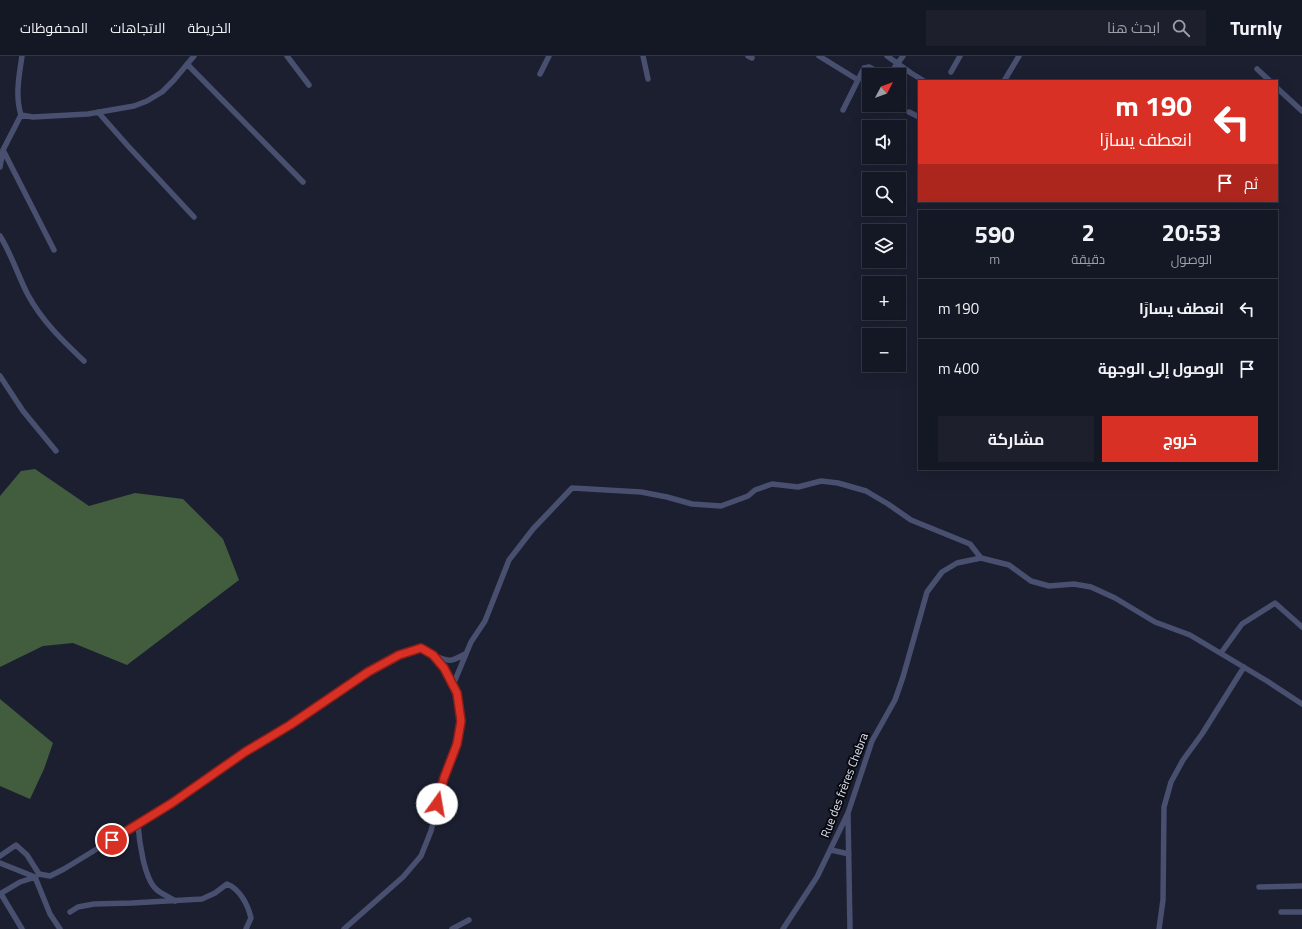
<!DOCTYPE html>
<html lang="ar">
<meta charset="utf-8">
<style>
:root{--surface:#141724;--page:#1d202c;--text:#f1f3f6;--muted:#9d9fa6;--line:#333641;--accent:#d93025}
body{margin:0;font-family:"Titillium Web",Cairo,sans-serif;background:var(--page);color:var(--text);direction:rtl;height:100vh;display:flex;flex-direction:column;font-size:15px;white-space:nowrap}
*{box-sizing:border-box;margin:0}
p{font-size:13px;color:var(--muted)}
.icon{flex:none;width:22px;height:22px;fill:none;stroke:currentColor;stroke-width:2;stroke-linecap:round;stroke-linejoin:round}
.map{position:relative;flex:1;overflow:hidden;direction:ltr}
.side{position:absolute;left:918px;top:154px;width:360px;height:260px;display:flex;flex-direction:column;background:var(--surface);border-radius:0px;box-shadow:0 4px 16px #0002,0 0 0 1px var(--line);direction:rtl}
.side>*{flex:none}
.banner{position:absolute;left:918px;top:24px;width:360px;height:122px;border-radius:0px;box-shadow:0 4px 16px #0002,0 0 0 1px var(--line);direction:rtl;background:#d93025;color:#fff;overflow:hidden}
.needle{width:26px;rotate:49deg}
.tools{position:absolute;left:862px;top:12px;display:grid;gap:8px}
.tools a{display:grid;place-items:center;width:44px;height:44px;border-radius:0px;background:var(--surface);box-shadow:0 4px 16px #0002,0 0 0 1px var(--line);font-size:20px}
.pin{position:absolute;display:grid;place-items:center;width:34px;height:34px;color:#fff;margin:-17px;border:2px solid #fff;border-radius:50%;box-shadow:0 1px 4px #0007}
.me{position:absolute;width:44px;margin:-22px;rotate:13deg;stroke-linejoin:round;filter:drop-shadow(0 0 3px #0008)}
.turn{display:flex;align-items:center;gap:14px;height:84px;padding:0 20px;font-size:18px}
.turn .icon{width:52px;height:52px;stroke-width:2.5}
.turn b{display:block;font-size:28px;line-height:34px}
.then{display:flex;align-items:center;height:38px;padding:0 20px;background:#0003;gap:8px;font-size:15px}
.eta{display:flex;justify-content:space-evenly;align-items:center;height:68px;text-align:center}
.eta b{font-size:24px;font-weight:700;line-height:28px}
.cta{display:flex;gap:8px;margin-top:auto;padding:8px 20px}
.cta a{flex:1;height:46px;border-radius:0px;background:var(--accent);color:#fff;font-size:16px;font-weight:700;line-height:46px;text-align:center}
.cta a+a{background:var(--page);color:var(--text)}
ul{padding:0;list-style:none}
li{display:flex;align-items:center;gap:12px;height:60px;padding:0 20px;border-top:1px solid var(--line)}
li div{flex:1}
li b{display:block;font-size:15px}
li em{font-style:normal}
header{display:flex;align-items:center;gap:24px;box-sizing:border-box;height:56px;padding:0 20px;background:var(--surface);border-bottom:1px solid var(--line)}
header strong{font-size:19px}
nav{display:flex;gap:22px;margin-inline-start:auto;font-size:14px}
.search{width:280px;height:36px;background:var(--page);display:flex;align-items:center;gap:10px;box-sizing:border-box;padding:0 14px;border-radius:0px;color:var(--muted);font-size:15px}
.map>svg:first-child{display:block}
.forest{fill:#425d3e}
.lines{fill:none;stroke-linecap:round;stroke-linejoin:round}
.minor{stroke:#484f6f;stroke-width:5.5}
.route-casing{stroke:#8d1f18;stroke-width:10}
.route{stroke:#d93025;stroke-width:7}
.labels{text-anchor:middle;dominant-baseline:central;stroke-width:4;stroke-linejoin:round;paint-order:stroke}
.street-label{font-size:12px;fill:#dfe3ef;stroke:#080911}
</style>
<header>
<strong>Turnly</strong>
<div class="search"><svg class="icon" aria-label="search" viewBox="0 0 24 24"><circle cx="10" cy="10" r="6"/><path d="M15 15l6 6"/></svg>ابحث هنا</div>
<nav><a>الخريطة</a><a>الاتجاهات</a><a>المحفوظات</a></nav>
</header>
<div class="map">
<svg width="1302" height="873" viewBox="0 0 1302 873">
<rect width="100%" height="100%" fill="#1b1f30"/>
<path class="forest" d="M35,413L89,450L135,437L183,443L223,483L239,524L127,609L73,587L43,590L0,611V440L21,415Z
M0,643L53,687L44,713L30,743L0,730Z"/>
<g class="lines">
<path class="minor" d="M22,0C19,20 15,40 21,59L33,61L88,58L134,50L147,45L162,36L174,24L194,0
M287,0L309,29
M643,0L648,23
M748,0L752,2
M819,0L858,24
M887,0L911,17L924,25
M187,8L303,126
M1257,13L1270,25
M951,16L960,0
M540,18L549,0
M889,19L903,0
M1004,25L1019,0
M1277,32L1302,55
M843,54L864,12L869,11L884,19
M98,56L128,90L194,161
M909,56L919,61
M3,94L54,194
M0,111L3,94L21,59
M0,180C12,199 18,220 28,239C42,265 63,285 84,305
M0,320L23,355L56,395
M1221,597L1242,568L1275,547L1302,571
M435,600C450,606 451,606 465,598
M453,629L471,586L485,565L509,504L533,473L572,432L641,436L667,441L692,448L721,450L748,440L755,434L772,428L798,431L821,425L838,427L866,435L888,448L911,464L970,488L981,502L1009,509L1031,525L1049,530L1074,528L1091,531L1115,542L1155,566L1190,579L1267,625L1302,648
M848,759L850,873
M138,768C139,784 144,822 156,833C161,838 170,841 175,845
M831,794L849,798
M0,800L16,789L27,799L39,818L50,820L64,813L172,747L245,696L290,669L368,616L399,599L421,592L433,599L444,612L457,637L461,665L457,688L444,722L431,775L421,800L403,821L344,873
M0,807L35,821L50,858L60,873
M1259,831L1302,830
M0,838L20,826L36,821
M1,838L22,873
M70,856L78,851L94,848L132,847L202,843L215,837L227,828C240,833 248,849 251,862L246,873
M1281,856H1302
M452,873L469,864
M783,873L817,821L848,757L872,685L895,644L903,621L927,536L942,516L957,507L981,502
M1159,873L1163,844L1164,751L1171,726L1183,704L1202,678L1244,611"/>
</g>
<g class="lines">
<defs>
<path id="route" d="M112,784L172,747L245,696L290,669L368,616L399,599L421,592L433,599L444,612L457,637L461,665L457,688L444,722L437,748"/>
</defs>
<use href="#route" class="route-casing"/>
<use href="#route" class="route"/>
</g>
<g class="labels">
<g class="street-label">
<text transform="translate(844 729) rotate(-69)">Rue des frères Chebra</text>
</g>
</g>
</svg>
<div class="tools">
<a><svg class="needle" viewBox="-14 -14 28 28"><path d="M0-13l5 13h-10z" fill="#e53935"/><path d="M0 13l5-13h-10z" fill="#9d9fa6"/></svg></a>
<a><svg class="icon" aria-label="sound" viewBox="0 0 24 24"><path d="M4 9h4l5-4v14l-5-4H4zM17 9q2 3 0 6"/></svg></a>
<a><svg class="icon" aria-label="search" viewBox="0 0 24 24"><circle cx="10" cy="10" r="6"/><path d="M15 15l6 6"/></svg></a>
<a><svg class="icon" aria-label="layers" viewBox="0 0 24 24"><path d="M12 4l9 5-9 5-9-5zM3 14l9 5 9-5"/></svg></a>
<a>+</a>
<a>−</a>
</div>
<div class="pin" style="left:112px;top:784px;background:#d93025"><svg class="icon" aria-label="arrive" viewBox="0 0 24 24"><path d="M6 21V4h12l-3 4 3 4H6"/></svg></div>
<svg class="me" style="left:437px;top:748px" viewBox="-20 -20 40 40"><circle r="19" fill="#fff"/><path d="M0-13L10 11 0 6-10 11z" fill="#d93025"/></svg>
<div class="banner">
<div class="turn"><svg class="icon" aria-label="left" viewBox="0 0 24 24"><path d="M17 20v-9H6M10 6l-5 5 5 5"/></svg><div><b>190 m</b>انعطف يسارًا</div></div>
<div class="then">ثم<svg class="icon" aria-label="arrive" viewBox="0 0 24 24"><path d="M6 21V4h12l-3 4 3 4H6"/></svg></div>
</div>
<section class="side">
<div class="eta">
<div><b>20:53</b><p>الوصول</p></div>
<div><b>2</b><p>دقيقة</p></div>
<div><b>590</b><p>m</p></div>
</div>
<ul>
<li><svg class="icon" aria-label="left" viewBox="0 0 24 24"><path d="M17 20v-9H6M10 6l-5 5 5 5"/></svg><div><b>انعطف يسارًا</b></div><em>190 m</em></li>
<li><svg class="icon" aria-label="arrive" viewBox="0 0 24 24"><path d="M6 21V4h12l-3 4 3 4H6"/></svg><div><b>الوصول إلى الوجهة</b></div><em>400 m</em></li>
</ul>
<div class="cta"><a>خروج</a><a>مشاركة</a></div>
</section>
</div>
